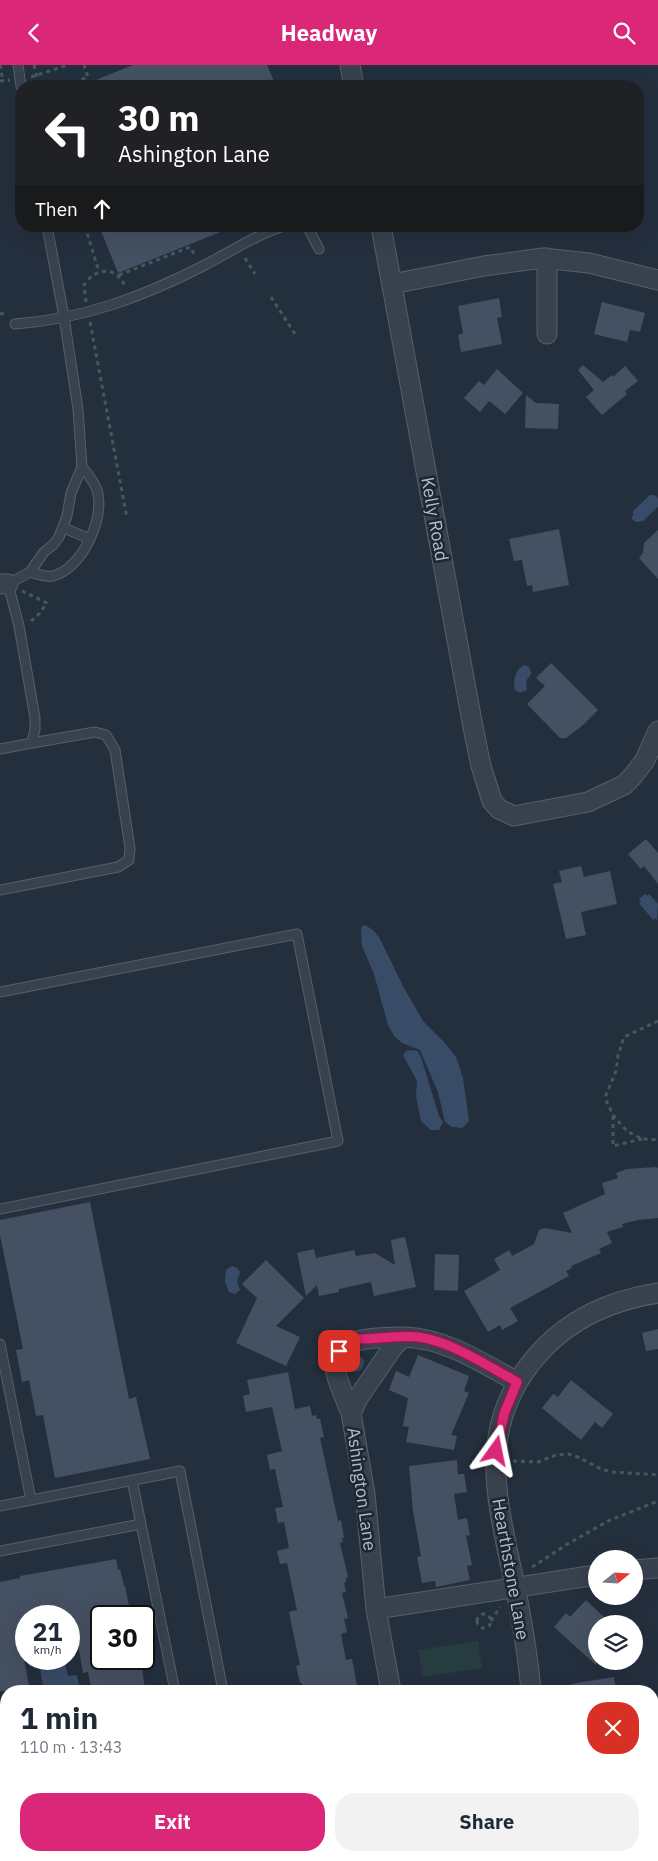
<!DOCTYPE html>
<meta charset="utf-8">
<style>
:root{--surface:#fff;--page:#f2f2f3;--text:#1f2937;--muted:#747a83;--accent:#db2777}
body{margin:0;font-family:"IBM Plex Sans",sans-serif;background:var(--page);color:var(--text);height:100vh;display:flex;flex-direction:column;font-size:19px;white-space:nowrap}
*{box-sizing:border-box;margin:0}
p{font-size:16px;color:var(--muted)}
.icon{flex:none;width:28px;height:28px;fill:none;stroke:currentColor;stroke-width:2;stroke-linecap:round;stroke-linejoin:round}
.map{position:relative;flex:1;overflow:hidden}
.side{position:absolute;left:0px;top:1620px;width:659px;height:176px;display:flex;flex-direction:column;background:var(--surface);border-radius:20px 20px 0 0;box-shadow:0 5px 20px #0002}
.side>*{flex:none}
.guide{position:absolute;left:15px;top:15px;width:629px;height:152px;border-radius:20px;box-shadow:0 5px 20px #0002;background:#202124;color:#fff;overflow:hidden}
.needle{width:32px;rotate:72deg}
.buttons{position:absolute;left:588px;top:1485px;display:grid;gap:10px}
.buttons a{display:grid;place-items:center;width:55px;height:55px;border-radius:50%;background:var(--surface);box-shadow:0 5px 20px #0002;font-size:25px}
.speed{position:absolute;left:15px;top:1540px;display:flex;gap:10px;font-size:25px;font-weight:700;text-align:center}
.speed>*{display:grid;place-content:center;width:65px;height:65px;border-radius:50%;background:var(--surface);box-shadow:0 5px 20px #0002;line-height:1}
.speed small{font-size:12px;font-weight:400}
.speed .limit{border:2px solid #111;border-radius:8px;background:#fff;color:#111}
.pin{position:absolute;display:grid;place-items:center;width:42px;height:42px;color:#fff;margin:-21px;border-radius:10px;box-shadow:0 2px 8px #0006}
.me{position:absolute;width:55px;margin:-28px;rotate:12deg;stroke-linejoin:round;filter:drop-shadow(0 0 4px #0008)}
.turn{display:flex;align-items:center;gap:18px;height:105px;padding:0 20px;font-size:22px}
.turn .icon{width:65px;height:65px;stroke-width:2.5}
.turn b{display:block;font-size:35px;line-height:42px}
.then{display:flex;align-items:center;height:48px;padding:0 20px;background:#0003;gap:10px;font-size:19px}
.round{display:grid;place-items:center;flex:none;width:52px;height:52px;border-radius:20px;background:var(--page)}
.head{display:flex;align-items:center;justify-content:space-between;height:85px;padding:0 20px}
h1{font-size:30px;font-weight:800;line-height:38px}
.cta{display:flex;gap:10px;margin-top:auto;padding:10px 20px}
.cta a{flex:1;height:58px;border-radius:20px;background:var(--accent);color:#fff;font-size:20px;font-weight:800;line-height:58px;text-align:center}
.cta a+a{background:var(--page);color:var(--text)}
header{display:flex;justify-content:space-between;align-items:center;height:65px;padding:0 20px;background:var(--accent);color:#fff;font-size:22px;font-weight:800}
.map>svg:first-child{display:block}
.green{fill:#263c3f}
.water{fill:#394c67}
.building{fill:#455162}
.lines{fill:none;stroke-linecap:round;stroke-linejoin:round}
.service-casing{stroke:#565f6c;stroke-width:11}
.minor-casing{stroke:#565f6c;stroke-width:21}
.path{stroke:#44595c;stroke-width:3;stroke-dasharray:4 4;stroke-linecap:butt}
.service{stroke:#38414e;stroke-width:9}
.minor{stroke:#38414e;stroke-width:19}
.route-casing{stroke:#8e194d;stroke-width:12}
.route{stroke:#db2777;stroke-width:9}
.labels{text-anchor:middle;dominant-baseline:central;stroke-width:5;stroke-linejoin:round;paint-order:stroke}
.street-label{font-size:18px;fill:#b4bcc9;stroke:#1d2633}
</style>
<header><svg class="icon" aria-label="back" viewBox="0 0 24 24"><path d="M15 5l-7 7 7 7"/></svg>Headway<svg class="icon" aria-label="search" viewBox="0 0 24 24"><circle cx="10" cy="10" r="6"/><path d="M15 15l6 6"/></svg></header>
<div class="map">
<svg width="658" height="1796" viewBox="0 0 658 1796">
<rect width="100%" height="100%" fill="#242f3e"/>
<path class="green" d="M478,1576L482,1603L423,1612L418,1585Z"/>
<path class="water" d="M650,430H655L658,434V442L643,456L636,457L631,453L633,451V446Z
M525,600L530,603L531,609L526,616L527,625L520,628L515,625C513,615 515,604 525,600Z
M645,829L647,831L649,829L658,839L657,855L655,853L653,855L639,838L641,836L639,834Z
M365,860L373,865L379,872L403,921L423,956L444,977L456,992L463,1013L469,1056L462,1063L452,1062L445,1057L438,1027L420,985L402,978L394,971L388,960L374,909L362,881L361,865L362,861Z
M413,985L417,986L421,992L439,1051L443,1057L439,1065H431L421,1056L416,1031L417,1016L403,990L406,986Z
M232,1201L237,1203L240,1207L237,1217L240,1225L235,1229L229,1227L225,1217L226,1205Z
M346 1298a9 9 0 1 1 18 0a9 9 0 1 1-18 0Z
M41,1594H64L68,1611L77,1610L80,1626H44L39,1598Z"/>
<path class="building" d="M133,0H267L276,21H81Z
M99,161H232L233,162L118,208Z
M499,233L502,252L497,253L502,279L461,287L458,270L463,268L458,241Z
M602,237L645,248L640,267L630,265L627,277L594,269Z
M583,300L603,317L612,310L613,312L625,301L638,316L625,326L627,329L602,350L586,332L594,325L578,305Z
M497,304L523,328L505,349L489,336L480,347L464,333L479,316L484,320Z
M526,330L536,338L559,339L558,364L525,363Z
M559,464L569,520L533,527L532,520L527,521L522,495L514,496L509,474Z
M658,465V514L639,493L643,488L644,478Z
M551,598L598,645L582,661L566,673H560L527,639L545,621L536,613Z
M646,774L658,788V819L644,801L641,804L628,789Z
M581,801L584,812L610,806L617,839L581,847L586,870L566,874L553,819L562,817L559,806Z
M656,1102L658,1103V1153L638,1155L622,1159L623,1162L607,1167L612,1178L599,1184L601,1188L571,1201L572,1203L566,1206L569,1211L510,1243L518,1256L502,1265L500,1260L488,1267L464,1226L500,1205L494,1194L509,1185L512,1191L534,1179L539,1165L544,1163L572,1168L563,1148L605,1129L602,1118L618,1113L616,1108L627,1104Z
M90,1137L129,1334L136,1332L150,1394L55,1413L43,1350L36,1351L29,1315L22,1317L16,1285L23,1284L0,1170V1155Z
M405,1172L416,1222L374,1231L371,1217L339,1224V1227L319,1231L317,1220L306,1231L297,1188L314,1184L316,1193L354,1185L356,1191L375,1188L395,1200L391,1175Z
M435,1189L459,1190L458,1226L434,1225Z
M266,1195L304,1233L276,1261L300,1272L286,1301L236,1278L257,1233L242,1219Z
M658,1264V1284L646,1286L642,1268Z
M418,1290L469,1311L464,1326L469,1328L451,1370L457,1371L454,1385L406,1377L409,1362L403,1361L408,1333L389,1325L396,1306L409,1312Z
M288,1307L295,1344L310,1341L312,1351L316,1350L317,1354H320L324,1372L320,1373L338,1456L341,1455L344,1473H342L343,1477L340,1478L348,1512L346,1513V1517L344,1518L346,1527L342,1528L348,1553L344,1554L347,1567L341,1569L346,1595L352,1594L358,1626H303L302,1618H300L296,1601L300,1600L289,1547L297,1545L287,1498L280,1499L277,1486L289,1483L284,1457L278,1458L275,1443L283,1442L275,1404L270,1405L267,1390L282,1386L272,1342L246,1347L243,1331L250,1329L247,1315Z
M571,1315L613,1349L602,1363L595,1357L581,1375L542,1343L553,1329L558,1332Z
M457,1395L458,1409H464L467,1427L454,1429L458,1455L467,1453L470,1470L466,1471L472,1500L467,1501L470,1515L436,1522L435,1516L422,1518L417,1492L421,1491L413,1446L409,1401Z
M116,1494L118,1505L120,1504L124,1521H125L131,1551H101V1594H141L145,1626H92L88,1607L83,1608L74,1557L69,1558V1551H26V1567L19,1568L30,1626H0V1517L20,1513V1511Z
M586,1535L611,1559H596V1600L554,1562L566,1548L570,1552Z
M614,1612L616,1626H571V1619Z"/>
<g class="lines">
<defs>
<path id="service" d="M18,0L21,21
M307,161L319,184
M15,259C83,254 142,232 201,202C229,188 255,170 284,161
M64,463L90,474
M30,507C36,509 47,512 53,511C82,504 106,452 97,425C94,416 88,409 82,402
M0,684L32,678L35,664V653L19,561L8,519L30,507L44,487L53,480L59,472L67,451L71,428L82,402L78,344L64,252L47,161
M0,825L118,802L129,795L130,783L115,685L106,670L95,667L32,678
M0,927L297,869L338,1076L0,1144
M0,1279L31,1435
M132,1415L175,1626
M0,1441L180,1406L223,1626
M0,1486L141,1459
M0,1768L6,1767
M65,1790L66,1796
M209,1790L210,1796
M256,1790L257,1796"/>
<path id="minor" d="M350,0L354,21
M381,161L473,662L481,701L492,736L499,744L514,751L588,737L624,720L633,711L645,695L658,666
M392,219L484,201L543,193L589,198L658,215
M547,269V193
M0,519H8
M351,1348C346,1335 339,1321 336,1308C326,1269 381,1273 403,1272
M634,1505L658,1503
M376,1544L596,1510
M391,1626L376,1544L365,1429L351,1348L358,1333L393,1282L403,1272C445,1273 481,1297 517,1317
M531,1626C528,1591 522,1556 515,1521C497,1434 473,1359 542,1285C573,1252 613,1235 658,1228
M550,1790L566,1796
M509,1796L512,1790"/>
</defs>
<use href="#service" class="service-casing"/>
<use href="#minor" class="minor-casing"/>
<path class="path" d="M0,0L3,16
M34,0L39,21
M31,12L68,0
M0,16L10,15
M74,17L88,12L84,0
M85,161L99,207
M245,193L255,209
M119,210L190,182L196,192
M271,232L297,272
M86,237L84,220C95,202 118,201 125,222
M0,249L8,248
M90,257L127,453
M22,526L47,538L39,549L30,557
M658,956L624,972L618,991L616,1006L606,1030L607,1038L615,1053L627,1066L642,1074L658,1075
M613,1051V1081L642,1074
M513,1396L538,1397L556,1390L568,1389L578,1392L601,1404L612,1407L658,1410
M532,1502L566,1480L608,1456L658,1436
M477 1556a7 7 0 1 1 14 0a7 7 0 1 1-14 0Z
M491,1556L500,1542"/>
<use href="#service" class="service"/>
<use href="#minor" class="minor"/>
</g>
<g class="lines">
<defs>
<path id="route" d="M339,1286L351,1277L359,1274C379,1274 399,1270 418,1272C448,1275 490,1302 517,1317L504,1349L496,1386"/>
</defs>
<use href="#route" class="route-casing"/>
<use href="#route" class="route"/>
</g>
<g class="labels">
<g class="street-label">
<text transform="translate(435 454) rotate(80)">Kelly Road</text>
<text transform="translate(362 1424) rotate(82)">Ashington Lane</text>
<text transform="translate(511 1504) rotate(80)">Hearthstone Lane</text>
</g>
</g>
</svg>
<div class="buttons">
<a><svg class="needle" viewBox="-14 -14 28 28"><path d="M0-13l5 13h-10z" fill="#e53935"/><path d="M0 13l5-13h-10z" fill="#747a83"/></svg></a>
<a><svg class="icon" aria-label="layers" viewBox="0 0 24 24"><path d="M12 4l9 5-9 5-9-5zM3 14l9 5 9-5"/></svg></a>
</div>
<div class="speed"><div>21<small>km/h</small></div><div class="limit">30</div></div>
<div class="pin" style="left:339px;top:1286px;background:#d93025"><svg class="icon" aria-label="arrive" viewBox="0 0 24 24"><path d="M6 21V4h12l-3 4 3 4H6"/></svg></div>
<svg class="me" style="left:496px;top:1386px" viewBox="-20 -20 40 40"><path d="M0-17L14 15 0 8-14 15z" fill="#db2777" stroke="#fff" stroke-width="4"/></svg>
<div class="guide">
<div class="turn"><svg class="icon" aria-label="left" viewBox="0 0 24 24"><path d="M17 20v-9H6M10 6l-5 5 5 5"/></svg><div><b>30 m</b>Ashington Lane</div></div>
<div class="then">Then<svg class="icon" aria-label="ahead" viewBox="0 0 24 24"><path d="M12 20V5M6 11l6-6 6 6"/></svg></div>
</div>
<section class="side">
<div class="head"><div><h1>1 min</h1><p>110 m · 13:43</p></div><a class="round" style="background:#d93025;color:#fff"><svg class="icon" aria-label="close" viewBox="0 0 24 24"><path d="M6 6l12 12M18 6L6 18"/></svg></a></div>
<div class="cta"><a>Exit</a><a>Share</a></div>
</section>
</div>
